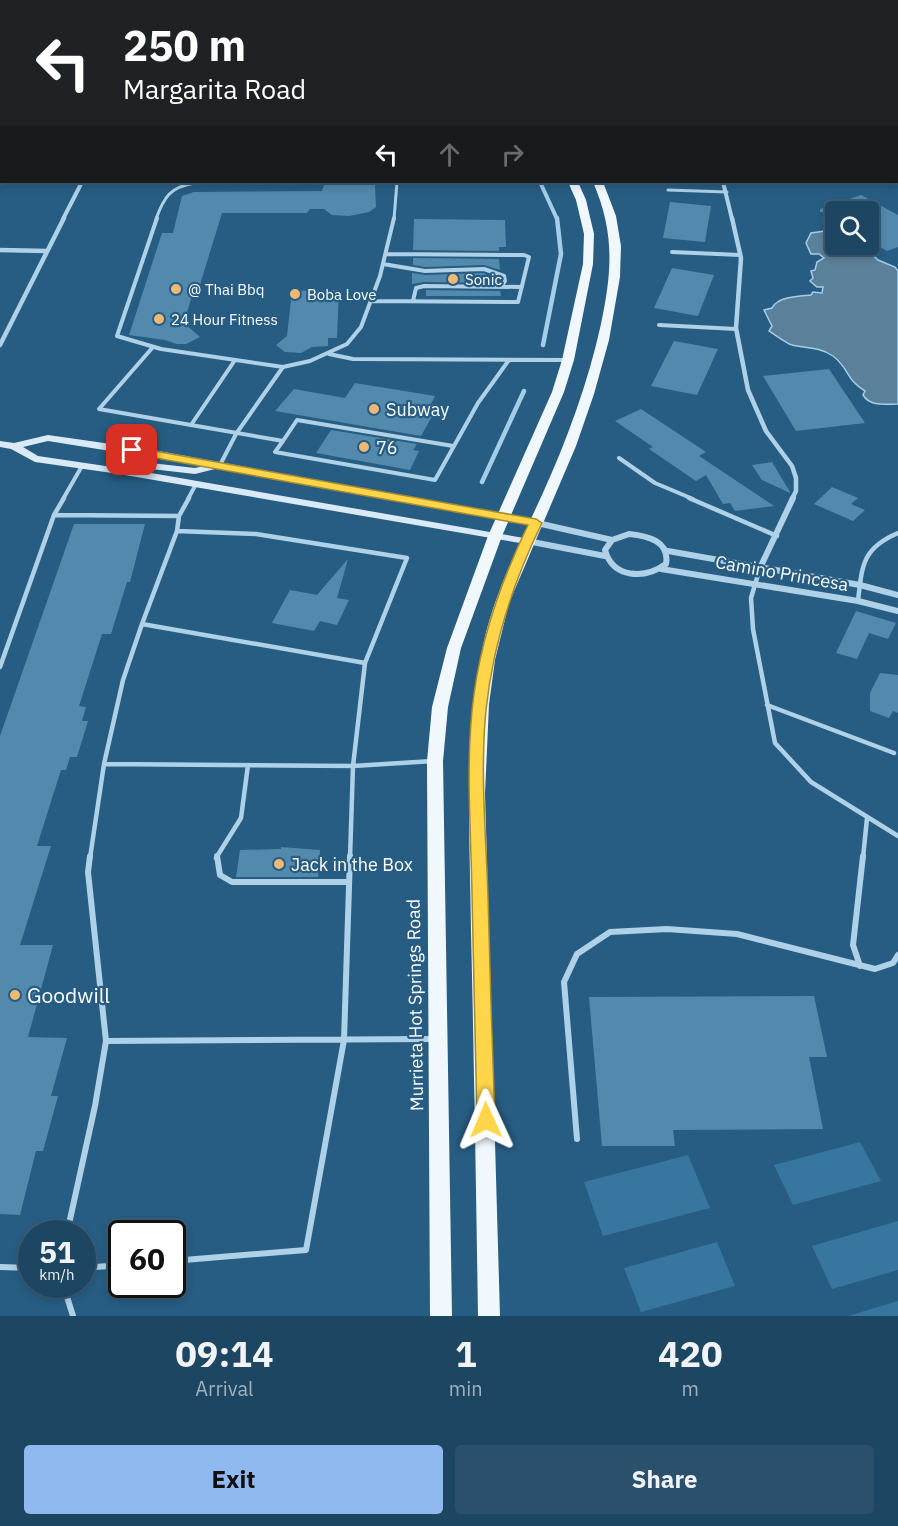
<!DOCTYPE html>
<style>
:root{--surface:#1d4662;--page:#2a506b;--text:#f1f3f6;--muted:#a0b1be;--line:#3b5e77;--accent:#90b9f0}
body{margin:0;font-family:"IBM Plex Sans",sans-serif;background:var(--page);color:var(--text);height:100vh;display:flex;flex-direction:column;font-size:22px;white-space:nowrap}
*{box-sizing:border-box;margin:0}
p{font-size:20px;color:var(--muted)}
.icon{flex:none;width:33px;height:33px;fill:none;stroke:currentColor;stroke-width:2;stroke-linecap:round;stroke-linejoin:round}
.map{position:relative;height:1316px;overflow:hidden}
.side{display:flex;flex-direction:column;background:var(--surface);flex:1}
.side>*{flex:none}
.top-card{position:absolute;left:0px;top:0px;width:898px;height:183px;box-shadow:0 3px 9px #0003,0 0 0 2px var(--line);background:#202124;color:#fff;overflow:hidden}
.controls{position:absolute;left:825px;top:201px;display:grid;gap:12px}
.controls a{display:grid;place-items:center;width:54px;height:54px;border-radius:6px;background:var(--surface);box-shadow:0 3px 9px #0003,0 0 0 2px var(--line);font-size:30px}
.speed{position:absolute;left:18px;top:1220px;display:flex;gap:12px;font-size:30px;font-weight:700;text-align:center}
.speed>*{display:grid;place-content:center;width:78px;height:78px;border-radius:50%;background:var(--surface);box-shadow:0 3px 9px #0003,0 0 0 2px var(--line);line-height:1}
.speed small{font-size:15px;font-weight:400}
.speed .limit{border:3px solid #111;border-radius:9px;background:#fff;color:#111}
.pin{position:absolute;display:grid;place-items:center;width:51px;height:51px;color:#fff;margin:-26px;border-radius:12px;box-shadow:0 3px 9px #0006}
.me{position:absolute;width:66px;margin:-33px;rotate:359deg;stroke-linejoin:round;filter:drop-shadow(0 0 4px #0008)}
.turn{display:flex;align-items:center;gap:21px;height:126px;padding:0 24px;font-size:27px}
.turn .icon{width:78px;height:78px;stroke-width:2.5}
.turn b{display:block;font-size:42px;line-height:51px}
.lanes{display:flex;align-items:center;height:57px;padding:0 24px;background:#0003;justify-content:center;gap:30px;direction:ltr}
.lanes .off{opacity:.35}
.eta{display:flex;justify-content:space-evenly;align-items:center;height:102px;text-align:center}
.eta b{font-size:36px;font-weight:700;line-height:42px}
.cta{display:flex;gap:12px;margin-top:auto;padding:12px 24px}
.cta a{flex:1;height:69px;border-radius:6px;background:var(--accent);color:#111;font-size:24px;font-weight:700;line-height:69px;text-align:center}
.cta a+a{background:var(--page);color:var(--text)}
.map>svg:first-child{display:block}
.green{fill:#37769e}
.water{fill:#5b819a;stroke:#a4cee7;stroke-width:1.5}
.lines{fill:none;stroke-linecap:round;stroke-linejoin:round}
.stream-far1{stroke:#a4cee7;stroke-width:4}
.stream{stroke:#a4cee7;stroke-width:4.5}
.building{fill:#5389ac}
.service-far3{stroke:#afd1e7;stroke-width:3}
.service-far2{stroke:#afd1e7;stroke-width:4}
.service-far1{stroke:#afd1e7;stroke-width:4.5}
.service{stroke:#afd1e7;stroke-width:6}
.minor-far2{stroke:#afd1e7;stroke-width:4}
.minor-far1{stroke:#afd1e7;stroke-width:4.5}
.minor{stroke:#afd1e7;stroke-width:6}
.secondary{fill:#d9eaf6;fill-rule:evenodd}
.primary{fill:#f1f8fd;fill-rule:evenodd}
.route{fill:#ffd54a;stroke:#a68a30;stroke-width:1.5}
.poi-dot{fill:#efb975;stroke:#275d83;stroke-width:2}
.labels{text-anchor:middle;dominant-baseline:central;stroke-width:4.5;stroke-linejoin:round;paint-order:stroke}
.far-poi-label{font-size:15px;fill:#fff;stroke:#275d83;text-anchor:start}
.poi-label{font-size:18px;fill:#fff;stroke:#275d83;text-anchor:start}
.street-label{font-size:18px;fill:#fff;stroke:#275d83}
.near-poi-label{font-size:21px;fill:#fff;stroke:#275d83;text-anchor:start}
</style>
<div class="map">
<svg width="898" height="1316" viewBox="0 0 898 1316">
<rect width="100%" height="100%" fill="#275d83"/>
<path class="green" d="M430,0H898V79L897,2L426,1Z
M860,1142L881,1181L793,1205L774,1165Z
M688,1155L710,1208L603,1236L584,1182Z
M898,1221V1270L832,1289L812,1246Z
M717,1242L735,1286L641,1312L624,1268Z
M898,1301V1316H848Z"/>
<path class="water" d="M825,231L835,233L836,244L864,246L878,260L895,267L898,271V404C886,404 870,407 863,395L865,391C846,380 849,368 833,356C820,347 805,348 792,345C789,345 772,333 769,331L772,326L764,310L772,308C777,297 798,296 811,295L813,292L822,293L823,287H817L810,281L813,278L811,271L815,270L817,262L824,258L819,254H811L806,243L811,233Z"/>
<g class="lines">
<path class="stream-far1" d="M281,0L284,2
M757,0L762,2
M540,182L557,219"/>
<path class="stream" d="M543,345L561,254L557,218
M482,482L524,391"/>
</g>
<path class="building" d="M324,185H375L376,207L369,212L349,216L332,215L324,209H310L307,213H222L199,288H194L184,323L200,337L186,344H177L165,340L129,335L162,233H173L182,196L194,192L322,191Z
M861,195L898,215V247L887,251L868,240V212H820V209Z
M670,202L711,206L705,242L663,238Z
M414,219L505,220L506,247H499V251L413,250Z
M413,258L499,259L500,270L484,265L425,267L413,265Z
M672,268L714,275L698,316L654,308Z
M412,273L425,275L483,273L500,281L499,283L424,282L412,284Z
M339,290L337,338H328V346L312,347L301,353L285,352L276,345L287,336L292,291Z
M426,290L500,291L501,296H426Z
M674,341L718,349L697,395L651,386Z
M829,369L865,423L796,431L763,376Z
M355,383L435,396L431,404L438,406L421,436L275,411L294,389L345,398Z
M641,409L706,452L699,456L774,506L735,511L730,503L723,504L706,475L696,481L649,449L653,447L615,421Z
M331,430L417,444L413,450L419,451L410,470L316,453Z
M772,462L790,492V493L762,480L752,465Z
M832,487L858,498L851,504L865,510L853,521L814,504Z
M74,524H145L130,582H127L111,634H102L79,706L86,707L82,721H88L77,757H70L66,770H61L37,846H51L20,945H53L28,1037L67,1038L51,1096H58L43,1151H36L20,1215L0,1214V736Z
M348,559L337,598L349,600L337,625L320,621L314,631L272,623L290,590L317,595Z
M856,611L896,623L888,639L869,633L857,659L836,653Z
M880,673L898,675V713L893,711L889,718L870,711V693Z
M281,847L320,850L318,877H236L240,850L281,849Z
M814,996L827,1057H809L823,1129L673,1130L675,1146H602L589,997Z"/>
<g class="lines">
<path class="service-far3" d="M396,0L399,2
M668,190L727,192
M156,219C164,197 170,187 195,183L296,182
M394,219L397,182"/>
<path class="service-far2" d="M157,218L117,336L161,349L283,367L310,361L347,344L361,327L380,276L394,218
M672,252L740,255
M383,264L425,271L484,269L504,276L505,281L501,287
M371,301L518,302L529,257L524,255L386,254
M413,301L416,288L424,286L522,287
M659,325L736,329
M153,347L99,409L191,425L235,360
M329,354L353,359L566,360
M191,425L283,441L297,420L453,446
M283,441L275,452L435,480L478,403L509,360
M619,458L655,483L693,499
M220,465L236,434L283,367
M63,499L82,466
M188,499L196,484"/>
<path class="service-far1" d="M64,498L54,515L179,516
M689,498L777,536
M177,531L256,534L407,558L365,663
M760,568L751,598L753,629L775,743L811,782L898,836
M858,601C862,566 862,548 898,533
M142,624L177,531L179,516L189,498
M0,667L54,515
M767,705L894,753
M104,764L353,766L350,858
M90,858L104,764L123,680L142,624L365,663L353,766L433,761
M216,858L241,818L248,765
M863,858L867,818"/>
<path class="service" d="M217,856L220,875L232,882H349
M860,966L853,945L863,856
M106,1041L433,1039
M577,1139L564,982L577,954L610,932L667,929L737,934L875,969L893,963L898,955
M67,1233L95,1106L106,1041L88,872L90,856
M172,1261L306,1250L344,1040L350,856
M0,1267L32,1268
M82,1268L122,1265
M63,1284L73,1316"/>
<path class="minor-far2" d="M70,0L73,2
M38,2L43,0
M122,2L127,0
M214,2L220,0
M723,182L732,219
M63,219L82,182"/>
<path class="minor-far1" d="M732,218L741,258L736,328L748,390L766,431L792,466L796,478V491L792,499
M0,250L46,251
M0,345L64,218"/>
<path class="minor" d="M537,523L612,540
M629,534C648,536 670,541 666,564C645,579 613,579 605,550L612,540Z
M527,541L605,556
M668,551L860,585L898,595
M760,568L793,498
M661,569L858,601L898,611"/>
<path class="secondary" d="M48,435L153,450L536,520L541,523L536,526L219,468L195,474L142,468L134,470L530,539L532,541L526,544L119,474L35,462L11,449L0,447V441L14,443ZM48,441L204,466L195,468L142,462L119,468L38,456L23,447Z"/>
<path class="primary" d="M320,0H329L331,2H321Z
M345,0H354L356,2H346Z
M568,182H578L586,200L594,234L593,264L574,360L564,392L502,536L461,648L448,707L443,761L452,1316H430L427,761L432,707L447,648L488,536L552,392L562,360L583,264L584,234L576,200Z
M593,182H603L616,216L621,246L620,277L609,340L594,394L576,446L509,603L495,660L489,704L485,794L500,1316H478C476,1188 474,1059 471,931C470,835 463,736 484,641C496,589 520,543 542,495C567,440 588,383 601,324C612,271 615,233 593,182Z"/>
</g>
<path class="route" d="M132,447L536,519L542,523C513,582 493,644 486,710C480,769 486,837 488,897C490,971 492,1046 495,1120L492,1126L486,1128L479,1126L477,1120C475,1045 473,969 472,893C471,833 466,771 472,711C478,647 500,583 528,525L128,453L126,450Z"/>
<g class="poi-dot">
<circle cx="453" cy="279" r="6"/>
<circle cx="176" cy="289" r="6"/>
<circle cx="295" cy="294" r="6"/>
<circle cx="159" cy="319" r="6"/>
<circle cx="374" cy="409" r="6"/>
<circle cx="364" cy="447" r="6"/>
<circle cx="279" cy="864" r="6"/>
<circle cx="15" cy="995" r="6"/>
</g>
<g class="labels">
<g class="far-poi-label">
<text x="465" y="279">Sonic</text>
<text x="188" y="289">@ Thai Bbq</text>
<text x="307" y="294">Boba Love</text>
<text x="171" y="319">24 Hour Fitness</text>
</g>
<g class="poi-label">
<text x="386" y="409">Subway</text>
<text x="376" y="447">76</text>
<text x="291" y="864">Jack in the Box</text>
</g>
<g class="street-label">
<text transform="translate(782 573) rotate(10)">Camino Princesa</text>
<text transform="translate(415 1005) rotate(-91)">Murrieta Hot Springs Road</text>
</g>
<g class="near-poi-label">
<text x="27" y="995">Goodwill</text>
</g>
</g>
</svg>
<div class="controls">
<a><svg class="icon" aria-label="search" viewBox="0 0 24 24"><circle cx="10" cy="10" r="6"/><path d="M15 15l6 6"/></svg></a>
</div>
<div class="speed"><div>51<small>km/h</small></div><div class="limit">60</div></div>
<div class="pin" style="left:132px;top:450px;background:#d93025"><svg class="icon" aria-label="arrive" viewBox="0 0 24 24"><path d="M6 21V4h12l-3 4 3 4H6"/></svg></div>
<svg class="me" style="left:486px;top:1120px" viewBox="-20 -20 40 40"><path d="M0-17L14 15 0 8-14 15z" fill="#ffd54a" stroke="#fff" stroke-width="4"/></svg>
<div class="top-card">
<div class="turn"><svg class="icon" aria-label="left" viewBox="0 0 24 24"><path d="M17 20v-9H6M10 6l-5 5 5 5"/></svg><div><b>250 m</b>Margarita Road</div></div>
<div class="lanes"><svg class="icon" aria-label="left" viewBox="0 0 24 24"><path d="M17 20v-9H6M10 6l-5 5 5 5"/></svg><svg class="icon off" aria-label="ahead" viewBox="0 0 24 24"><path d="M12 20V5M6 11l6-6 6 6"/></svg><svg class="icon off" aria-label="right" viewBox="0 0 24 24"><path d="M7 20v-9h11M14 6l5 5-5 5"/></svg></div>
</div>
</div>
<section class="side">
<div class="eta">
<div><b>09:14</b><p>Arrival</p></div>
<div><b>1</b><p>min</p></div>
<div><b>420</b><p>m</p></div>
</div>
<div class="cta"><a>Exit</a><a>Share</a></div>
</section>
